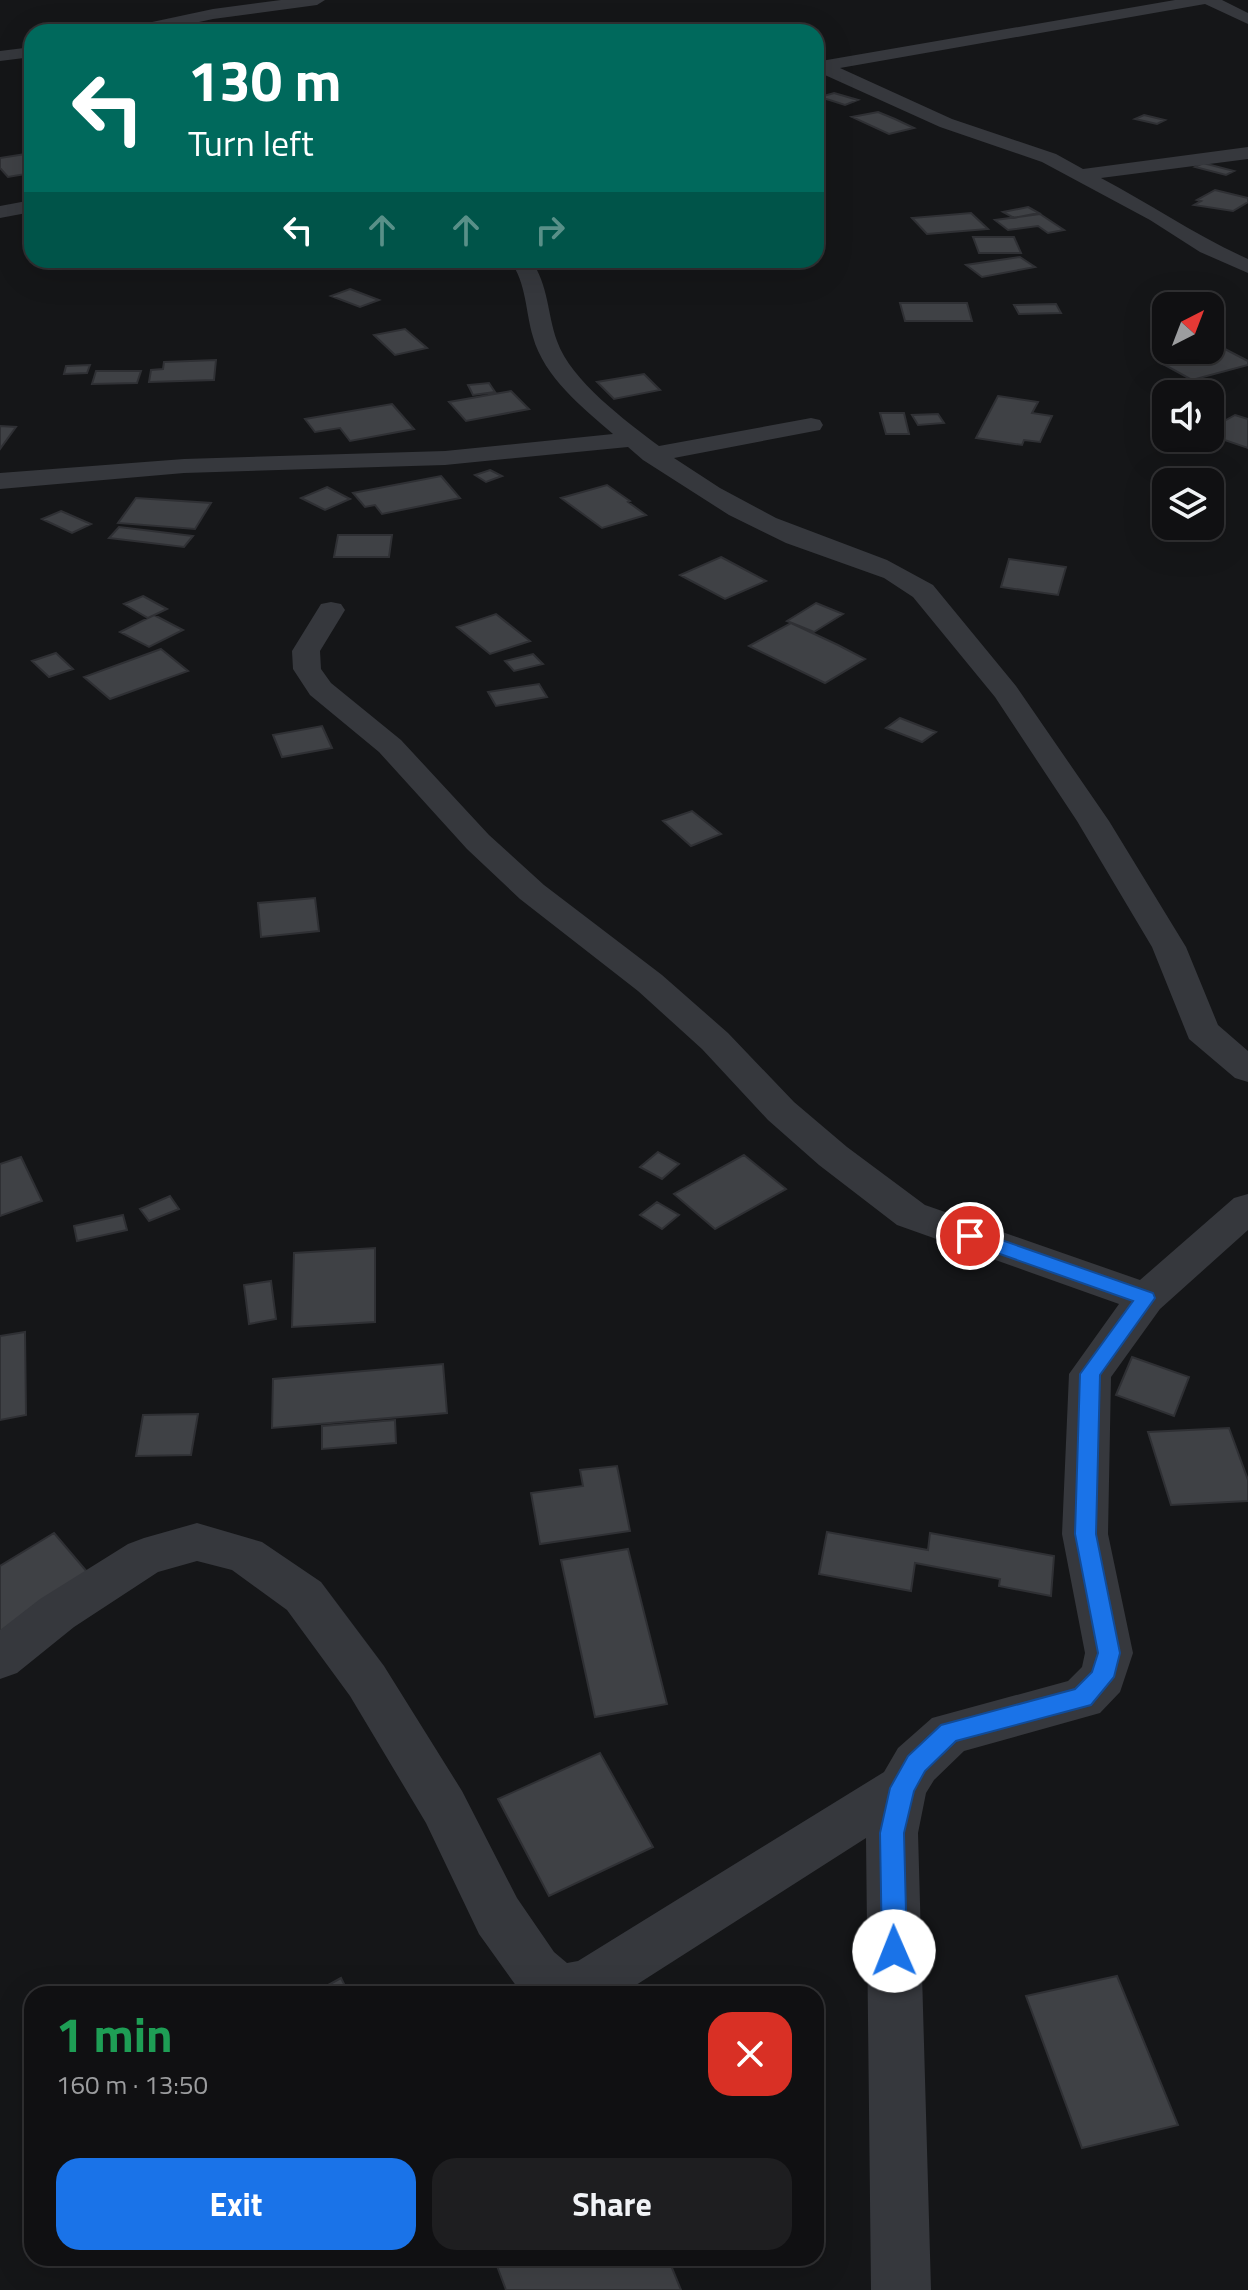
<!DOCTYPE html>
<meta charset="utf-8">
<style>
:root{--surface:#101012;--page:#1e1e20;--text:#f1f3f6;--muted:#9c9d9f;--line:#303032;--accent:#1a73e8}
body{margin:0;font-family:"Titillium Web",sans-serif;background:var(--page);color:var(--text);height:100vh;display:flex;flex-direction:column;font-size:30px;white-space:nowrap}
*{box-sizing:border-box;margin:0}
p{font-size:26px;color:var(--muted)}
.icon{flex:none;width:44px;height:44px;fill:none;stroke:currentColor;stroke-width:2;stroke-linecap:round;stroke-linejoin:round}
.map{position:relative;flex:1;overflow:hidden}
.details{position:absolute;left:24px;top:1986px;width:800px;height:280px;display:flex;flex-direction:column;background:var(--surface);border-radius:24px;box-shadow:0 8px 32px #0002,0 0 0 2px var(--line)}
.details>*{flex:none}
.banner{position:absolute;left:24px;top:24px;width:800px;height:244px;border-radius:24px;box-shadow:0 8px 32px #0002,0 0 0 2px var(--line);background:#00695c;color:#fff;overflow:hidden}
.needle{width:52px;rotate:42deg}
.tools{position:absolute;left:1152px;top:292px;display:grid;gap:16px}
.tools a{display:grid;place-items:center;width:72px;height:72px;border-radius:16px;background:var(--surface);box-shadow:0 8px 32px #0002,0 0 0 2px var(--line);font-size:40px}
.pin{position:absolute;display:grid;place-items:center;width:68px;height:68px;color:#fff;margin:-34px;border:4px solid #fff;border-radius:50%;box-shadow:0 2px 8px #0007}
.me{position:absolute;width:88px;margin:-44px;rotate:359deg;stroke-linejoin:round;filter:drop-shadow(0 0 6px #0008)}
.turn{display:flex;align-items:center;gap:28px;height:168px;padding:0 32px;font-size:36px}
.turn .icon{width:104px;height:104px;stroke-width:2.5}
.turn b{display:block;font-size:56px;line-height:68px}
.lanes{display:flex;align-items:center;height:76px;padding:0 32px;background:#0003;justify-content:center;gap:40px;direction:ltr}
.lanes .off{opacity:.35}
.round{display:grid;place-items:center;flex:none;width:84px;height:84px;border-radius:24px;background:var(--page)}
.head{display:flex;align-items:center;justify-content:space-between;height:136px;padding:0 32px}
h1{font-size:48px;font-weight:700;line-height:60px;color:#1e9e55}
.primary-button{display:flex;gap:16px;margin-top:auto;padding:16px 32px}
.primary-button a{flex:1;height:92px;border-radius:24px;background:var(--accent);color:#fff;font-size:32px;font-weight:700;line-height:92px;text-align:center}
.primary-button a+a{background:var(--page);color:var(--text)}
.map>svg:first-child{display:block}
.building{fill:#3f4145;stroke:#2f3034;stroke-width:2}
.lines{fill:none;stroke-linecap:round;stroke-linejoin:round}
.minor{fill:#36383d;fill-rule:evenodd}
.route{fill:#1a73e8;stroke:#114b97;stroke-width:2}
</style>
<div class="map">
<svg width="1248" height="2290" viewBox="0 0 1248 2290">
<rect width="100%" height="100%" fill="#151618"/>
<path class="building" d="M834,93L858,100L845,105L820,97Z
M878,112L895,119L914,128L889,134L852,117Z
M1144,115L1165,120L1157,124L1135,119Z
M32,153V173L8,177L0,168V158Z
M1203,163L1234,171L1226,175L1195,167Z
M1215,190L1248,198V202L1233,211L1194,205L1201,201L1197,200Z
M1028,207L1039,213L1014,218L1003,212Z
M971,213L988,229L927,234L912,218Z
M1040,214L1064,230L1048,233L1038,226L1008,230L995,220Z
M973,237H1014L1021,253H979Z
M1020,257L1035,267L982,277L966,265Z
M350,289L379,300L360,307L331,296Z
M900,303H967L972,321H905Z
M1056,304L1061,313L1019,314L1014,305Z
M405,329L427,348L395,355L374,335Z
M1223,348L1248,361V365L1192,380L1163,364Z
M216,360L214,380L149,382L151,370L163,369L164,362Z
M90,365L87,373L64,374L66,366Z
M96,371H141L137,383L92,384Z
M644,374L660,390L614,399L597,382Z
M489,383L495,392L473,395L468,385Z
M511,391L529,409L466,421L449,402Z
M998,396L1038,402L1032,413L1052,416L1040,442L1024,440L1022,445L976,438Z
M392,404L414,429L350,441L340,428L315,432L305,419Z
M880,413H904L909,434H886Z
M938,414L944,423L918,425L912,415Z
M1235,415L1248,419V448L1210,435V429Z
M0,426L16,427L0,449Z
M490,470L502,476L486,482L475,475Z
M441,476L460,498L382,514L375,505L365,507L353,493Z
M607,485L630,501L628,502L646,515L602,528L561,498Z
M327,487L350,499L325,510L301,498Z
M136,498L211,503L195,529L118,523Z
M61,511L91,524L72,533L42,519Z
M119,527L193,536L184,547L109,538Z
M338,535H392L389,557H334Z
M721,557L766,581L725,599L680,575Z
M1009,559L1066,567L1058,595L1001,587Z
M143,596L167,609L148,618L124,604Z
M816,603L843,614L814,632L787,621Z
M496,614L530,641L490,654L457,627Z
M154,615L183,630L149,647L120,632Z
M791,623L838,645L865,659L825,683L749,646Z
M161,649L188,671L110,699L84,677Z
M56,653L73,669L49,677L32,661Z
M533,654L543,664L514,671L505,661Z
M539,684L547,697L496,706L488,692Z
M900,718L936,732L922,742L886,728Z
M322,726L332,748L282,757L273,735Z
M692,811L721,834L691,846L663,821Z
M315,898L319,931L261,937L258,903Z
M658,1152L679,1164L662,1179L640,1167Z
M744,1155L786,1189L715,1229L674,1194Z
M21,1157L42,1201L0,1216V1164Z
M170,1196L179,1209L149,1221L140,1209Z
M657,1202L679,1215L662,1229L640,1215Z
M123,1215L127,1230L77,1241L74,1226Z
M375,1248V1322L292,1327L294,1253Z
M271,1281L276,1319L249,1324L244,1285Z
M25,1332L26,1415L0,1420V1336Z
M1132,1357L1189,1377L1174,1416L1116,1395Z
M443,1364L447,1413L272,1428L273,1379Z
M198,1414L191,1455L136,1456L143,1415Z
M395,1420L396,1443L322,1449V1426Z
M1229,1428L1248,1480V1501L1171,1505L1148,1432Z
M617,1466L630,1531L540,1544L531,1493L583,1486L580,1470Z
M827,1532L928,1550L930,1533L1054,1556L1051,1596L999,1586L1000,1579L915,1563L911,1591L819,1574Z
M54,1533L94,1580L0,1640V1566Z
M628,1549L667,1704L595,1717L561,1560Z
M600,1753L653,1847L549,1896L498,1799Z
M1117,1976L1178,2125L1082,2148L1026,1996Z
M341,1978L349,1994H312Z
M494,2258H668L681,2290H506Z"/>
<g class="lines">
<path class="minor" d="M281,0H325L317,5L213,19L153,32H122L124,28L213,9Z
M1175,0H1222L1248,13V24L1205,4L840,68L952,119L1056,154L1083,169L1248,147V159L1101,178C1150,204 1197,236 1248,259V273L1200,252L1150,220L1042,162L940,127L816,71V62L821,61Z
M32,47V57L0,61V51Z
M32,200V212L0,218V206Z
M510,260H531C549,286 547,313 557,341C571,381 626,421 659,446L811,418L820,420L823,425L820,430L674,458L720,488L776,518L887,560L933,585L1016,686L1109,821L1186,947L1218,1025L1248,1051V1082L1235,1078L1189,1039L1152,947L1077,821L995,697L913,597L884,578L786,543L729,515L643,460L628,447L445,465L184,473L0,489V473L184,459L445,451L613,434C583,408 544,377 533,337C525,310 527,285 510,260Z
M331,602L341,604L345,610L320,651L321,669L331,683L401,740L489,835L544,885L662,975L728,1033L794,1102L847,1147L925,1205L1140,1280L1234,1198L1248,1194V1230L1160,1309L1111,1377L1108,1534L1133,1653L1120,1692L1100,1713L964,1751L934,1780L926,1793L918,1833L931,2290H871L866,1838L622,1994H522L479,1934L426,1823L350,1696L287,1610L232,1570L197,1561L158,1572L74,1627L17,1673L0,1679V1630L40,1599L128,1544L144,1538L197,1523L262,1542L321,1582L384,1666L462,1791L517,1898L554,1952L567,1963L578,1961L884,1772L898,1748L932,1718L1068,1681L1082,1667L1085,1653L1062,1534L1069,1374L1119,1304L897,1225L819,1165L768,1120L702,1049L638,991L520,899L467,849L379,752L310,695L293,669L292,651L321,604Z"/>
</g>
<path class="route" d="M970,1229L1153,1293L1155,1298L1100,1375L1096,1534L1120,1653L1114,1677L1091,1705L956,1741L925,1771L914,1791L904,1833L907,1951L903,1960L894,1964L885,1960L882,1951L880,1833L890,1788L908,1756L941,1725L1075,1689L1092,1672L1098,1653L1075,1534L1080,1374L1133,1301L963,1241L960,1236Z"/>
</svg>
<div class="tools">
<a><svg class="needle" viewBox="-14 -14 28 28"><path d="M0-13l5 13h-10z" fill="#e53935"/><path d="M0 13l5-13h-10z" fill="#9c9d9f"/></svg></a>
<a><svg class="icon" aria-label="sound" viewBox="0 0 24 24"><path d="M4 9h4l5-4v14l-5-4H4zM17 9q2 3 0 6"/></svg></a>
<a><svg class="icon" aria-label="layers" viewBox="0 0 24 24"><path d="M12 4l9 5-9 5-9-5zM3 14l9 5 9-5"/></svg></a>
</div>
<div class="pin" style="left:970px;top:1236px;background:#d93025"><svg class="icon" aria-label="arrive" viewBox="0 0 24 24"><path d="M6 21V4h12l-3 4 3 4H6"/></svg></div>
<svg class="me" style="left:894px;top:1951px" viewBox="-20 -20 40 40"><circle r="19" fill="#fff"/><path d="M0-13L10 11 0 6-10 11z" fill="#1a73e8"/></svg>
<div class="banner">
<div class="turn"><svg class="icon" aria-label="left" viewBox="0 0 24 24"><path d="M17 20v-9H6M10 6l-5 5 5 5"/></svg><div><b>130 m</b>Turn left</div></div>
<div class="lanes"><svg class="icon" aria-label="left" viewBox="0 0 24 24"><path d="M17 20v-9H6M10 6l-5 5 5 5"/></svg><svg class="icon off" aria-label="ahead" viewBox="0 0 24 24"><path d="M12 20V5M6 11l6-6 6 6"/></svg><svg class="icon off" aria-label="ahead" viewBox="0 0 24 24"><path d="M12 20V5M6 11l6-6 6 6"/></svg><svg class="icon off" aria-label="right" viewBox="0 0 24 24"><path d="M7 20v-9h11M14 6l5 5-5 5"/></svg></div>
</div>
<section class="details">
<div class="head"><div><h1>1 min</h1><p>160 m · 13:50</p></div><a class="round" style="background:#d93025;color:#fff"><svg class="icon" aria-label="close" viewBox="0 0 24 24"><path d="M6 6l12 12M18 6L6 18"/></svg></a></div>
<div class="primary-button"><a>Exit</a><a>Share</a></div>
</section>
</div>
